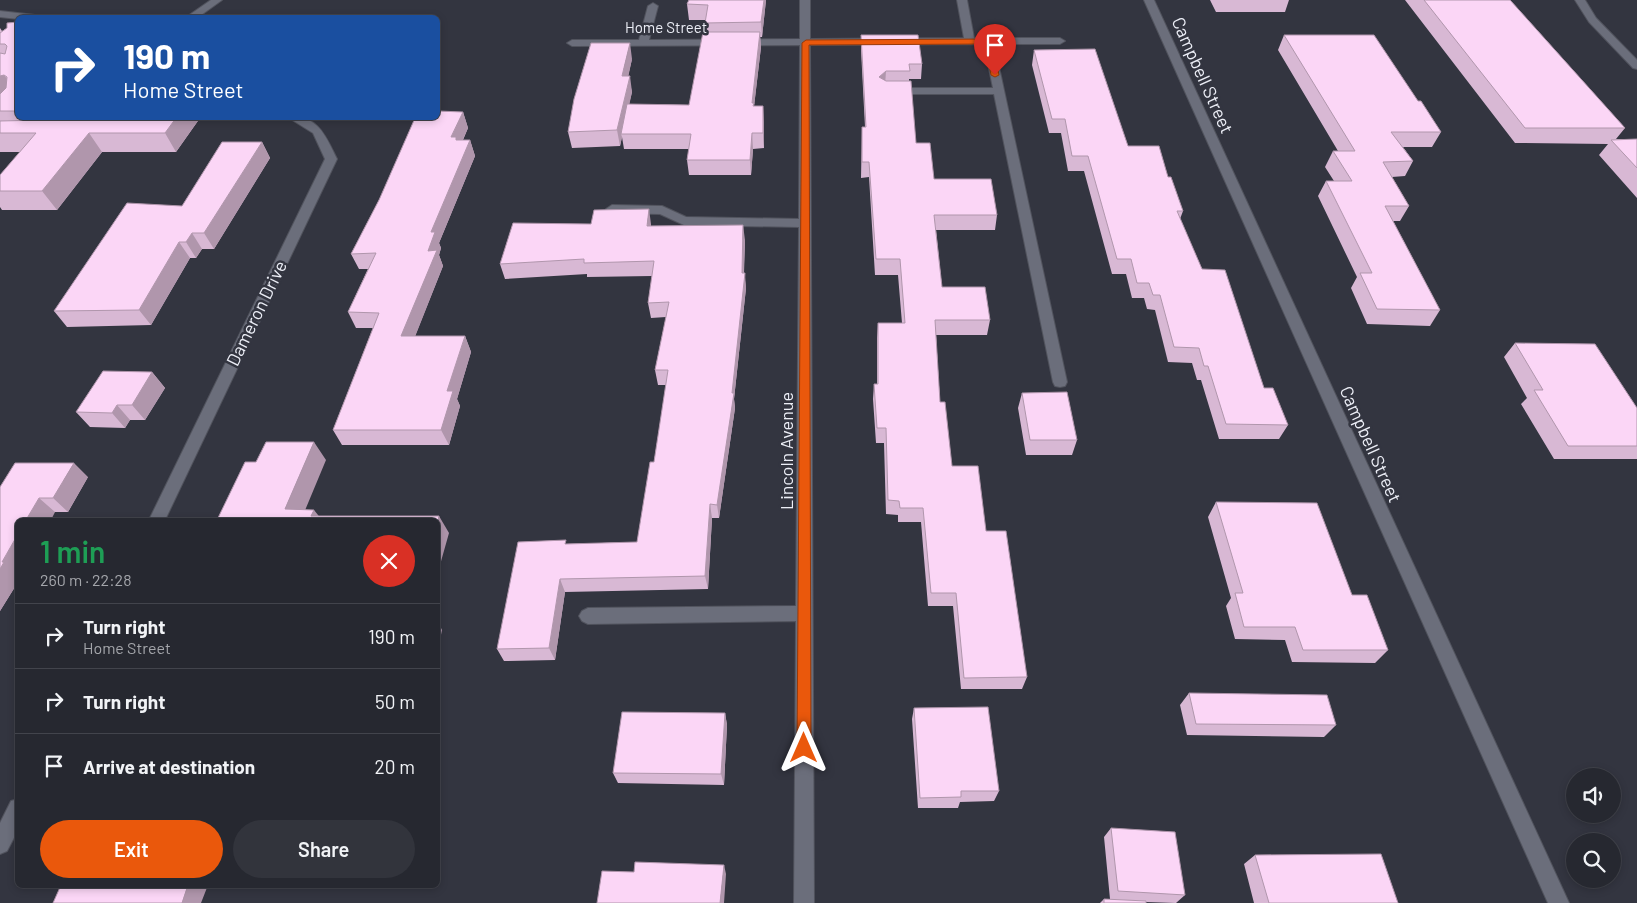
<!DOCTYPE html>
<meta charset="utf-8">
<style>
:root{--surface:#262830;--page:#32343c;--text:#f1f3f6;--muted:#a4a6ab;--line:#42444c;--accent:#ea580c}
body{margin:0;font-family:Barlow,sans-serif;background:var(--page);color:var(--text);height:100vh;display:flex;flex-direction:column;font-size:19px;white-space:nowrap}
*{box-sizing:border-box;margin:0}
p{font-size:16px;color:var(--muted)}
.icon{flex:none;width:28px;height:28px;fill:none;stroke:currentColor;stroke-width:2;stroke-linecap:round;stroke-linejoin:round}
.map{position:relative;flex:1;overflow:hidden}
.drawer{position:absolute;left:15px;top:518px;width:425px;height:370px;display:flex;flex-direction:column;background:var(--surface);border-radius:8px;box-shadow:0 2px 8px #0003,0 0 0 1px var(--line)}
.drawer>*{flex:none}
.top-card{position:absolute;left:15px;top:15px;width:425px;height:105px;border-radius:8px;box-shadow:0 2px 8px #0003,0 0 0 1px var(--line);background:#1a4fa0;color:#fff;overflow:hidden}
.fabs{position:absolute;left:1566px;top:768px;display:grid;gap:10px}
.fabs a{display:grid;place-items:center;width:55px;height:55px;border-radius:50%;background:var(--surface);box-shadow:0 2px 8px #0003,0 0 0 1px var(--line);font-size:25px}
.pin{position:absolute;display:grid;place-items:center;width:42px;height:42px;color:#fff;margin:-51px -21px;border-radius:50% 50% 50% 0;rotate:-45deg;box-shadow:0 0 5px #0007}
.pin .icon{rotate:45deg}
.me{position:absolute;width:55px;margin:-28px;rotate:0deg;stroke-linejoin:round;filter:drop-shadow(0 0 4px #0008)}
.turn{display:flex;align-items:center;gap:18px;height:105px;padding:0 25px;font-size:22px}
.turn .icon{width:65px;height:65px;stroke-width:2.5}
.turn b{display:block;font-size:35px;line-height:42px}
.round{display:grid;place-items:center;flex:none;width:52px;height:52px;border-radius:26px;background:var(--page)}
.overview{display:flex;align-items:center;justify-content:space-between;height:85px;padding:0 25px}
h1{font-size:30px;font-weight:600;line-height:38px;color:#1e9e55}
.button{display:flex;gap:10px;margin-top:auto;padding:10px 25px}
.button a{flex:1;height:58px;border-radius:30px;background:var(--accent);color:#fff;font-size:20px;font-weight:600;line-height:58px;text-align:center}
.button a+a{background:var(--page);color:var(--text)}
ul{padding:0;list-style:none}
li{display:flex;align-items:center;gap:15px;height:65px;padding:0 25px;border-top:1px solid var(--line)}
li div{flex:1}
li b{display:block;font-size:19px}
li em{font-style:normal}
.map>svg:first-child{display:block}
.lines{fill:none;stroke-linecap:round;stroke-linejoin:round}
.minor-casing{stroke:#51535d;stroke-width:2}
.minor{fill:#6b6e7b;fill-rule:evenodd}
.wall{fill:#d8b8d4}
.shaded-wall{fill:#b096ac}
.building{fill:#fbd6f6;stroke:#b096ac}
.route{fill:#ea580c;stroke:#983908}
.labels{text-anchor:middle;dominant-baseline:central;stroke-width:5;stroke-linejoin:round;paint-order:stroke}
.far-street-label{font-size:15px;fill:#eceef6;stroke:#333540}
.street-label{font-size:18px;fill:#eceef6;stroke:#333540}
</style>
<div class="map">
<svg width="1637" height="903" viewBox="0 0 1637 903">
<rect width="100%" height="100%" fill="#333540"/>
<g class="lines">
<defs>
<path id="minor" d="M211,0H222L197,18H185Z
M800,0H810V39L964,38L957,0H967L974,38H1060L1065,41L1060,44H994L1067,382L1065,386L1060,387L1055,386L1053,382L994,94H893L888,91L893,88H993L984,44L810,45L814,903H794L796,621L588,624L582,621L579,616L582,611L588,608L796,606L799,227L684,225L660,214L612,213L606,209L612,205L662,206L686,217L799,219L800,45L572,46L567,43L572,40H639L648,6L653,3L658,6L649,40L800,39Z
M1144,0H1154L1569,903H1548Z
M1575,0H1585L1596,18L1637,60V69L1633,68L1589,22Z
M0,11L35,15L40,18L18,19L0,17Z
M289,118C318,114 326,137 337,159L165,520H149L325,159L313,133Z
M18,799V830L7,851L0,854V823L11,801Z"/>
</defs>
<use href="#minor" class="minor-casing"/>
<use href="#minor" class="minor"/>
</g>
<path class="wall" d="M689,0H766L762,37H760L761,47L754,106H763L764,148L753,149L751,175H689L687,160L689,149H624L622,137L620,146L572,148L568,132L632,59L628,76L632,92L629,104L689,105L706,32L705,20H689L687,4Z
M1210,0H1289L1285,12H1216Z
M1405,0H1510L1625,128L1616,139H1637V198L1599,155L1608,144L1515,143Z
M18,22V118H200L176,152H102L57,210H2L0,207V175L20,152H0V28L2,31Z
M861,35L922,64L921,79H909V81L916,143L934,179L997,215L995,230H936L942,287L990,320L987,335H936L940,402L952,466L986,531L1027,677L1022,689H961L953,606H928L921,522H898V515L886,514L884,443H876L873,399L874,384H877V338L878,323H902L898,275H875L869,177L861,178L862,127H865L861,50Z
M1284,35L1418,101L1441,132L1432,147H1403L1413,161L1405,176L1392,177L1409,206L1400,221H1393L1440,310L1430,326L1367,324L1351,288L1357,277L1318,196L1326,181H1334L1325,167L1333,151H1338L1278,50Z
M1034,50L1128,146L1168,177L1183,211L1180,219L1202,269L1264,388L1288,425L1279,439H1219L1201,380H1197L1192,363L1168,362L1155,310L1147,309L1144,298H1132L1126,274H1112L1084,171H1068L1061,133H1049L1032,65Z
M463,112L468,128L463,140H470L475,156L439,243L441,248L439,255L443,266L415,336H465L471,352L457,399L460,406L449,445H342L333,430L373,328H356L348,312L368,269H359L351,254L379,200Z
M262,142L270,158L214,249H202L196,258H190L151,325L67,327L54,311L182,206Z
M591,224H651V226L745,240L744,273L746,288L734,399L735,408L719,518H712L708,589L565,592L555,660L504,661L497,649L567,544L637,542L654,462L666,385H658L655,370L666,317L651,318L648,303L652,276L587,277V274L505,279L500,264Z
M1515,343L1637,408V459H1554L1521,404L1527,398L1504,357Z
M152,372L165,388L145,420H130L125,428L90,427L76,412Z
M1022,393L1077,440L1072,455H1026L1018,408Z
M88,477L68,512H55L18,520V582L0,611V487Z
M1216,502L1352,595L1388,650L1375,663L1292,662L1285,640L1235,639L1226,606L1231,598L1208,517Z
M1189,693L1336,725L1324,737L1187,735L1180,705Z
M914,708L999,791L994,801L960,802L958,808H918L912,719Z
M725,713L727,725L724,785L618,783L613,773Z
M1111,828L1185,895L1176,903L1146,902V903H1100L1104,899H1110L1104,837Z
M1255,855L1398,903H1254L1244,864Z"/>
<path class="shaded-wall" d="M764,0H766L762,37L761,22Z
M760,32L761,47L754,107L752,103Z
M630,43L632,59L625,92L622,76Z
M886,71L885,86L879,77Z
M4,75L18,93L0,108V76Z
M630,76L632,92L623,134H621L622,137L620,146L617,130Z
M763,106L764,122V148L763,133Z
M463,112L468,128L460,146L451,137Z
M176,118H200L176,152L165,133Z
M89,133L102,152L57,210L42,191Z
M752,133L753,149L751,175L750,160Z
M470,140L475,156L439,243L441,248L439,255L443,266L409,352L401,336L428,251L431,232Z
M262,142L270,158L214,249L204,233Z
M649,209L651,224L649,241L647,226Z
M743,225L745,240L743,288L745,273L746,288L734,399L735,408L719,518L717,505L732,393L742,273Z
M192,233L202,249L196,258L186,242Z
M179,242L190,258L151,325L139,310Z
M465,336L471,352L457,399L460,406L449,445L441,430L447,391Z
M152,372L165,388L145,420L132,405Z
M117,405L130,420L125,428L112,413Z
M314,442L326,460L301,520L285,509Z
M74,463L88,477L68,512L53,498Z
M39,498L55,512L51,520H26Z
M710,504L712,518L708,589L705,576Z
M314,510L322,520L311,516Z
M439,516L449,533L438,572V521Z
M18,534V582L0,611V569L2,562Z
M560,579L565,592L555,660L549,648Z
M438,622L442,630L438,649Z
M725,713L727,725L724,785L721,774Z
M724,865L726,874L724,903H720Z
M188,885H208L201,903H182Z"/>
<path class="building" d="M689,0H764L761,22L705,23L708,5L687,4Z
M1424,0H1510L1625,128H1525Z
M18,22V111H0V94L6,88L7,77L4,75L0,76V53L5,54L7,46L5,44H0V33L7,28V23Z
M703,32H760L752,103H754L753,106H763V133H752L750,160H687L691,134H621L627,104L689,105Z
M861,35H918L922,64H909L910,71H886L879,77L886,81H911L916,143H930L934,179H991L997,215H934L942,287H985L990,320H935L940,402H945L952,466H978L986,531H1006L1027,677L964,678L956,593H931L923,508H900L899,501L888,500L886,428H877L874,384H878V323H905L900,259H876L869,162H862V127H866Z
M1284,35H1374L1418,101H1421L1441,132H1391L1413,161L1383,162L1409,206H1385L1440,310L1377,309L1360,273H1372L1326,181H1352L1333,151H1355Z
M591,43H630L622,76H630L617,130L568,132L574,99Z
M1095,49L1128,146H1159L1168,177H1171L1183,211H1177L1202,269L1225,270L1264,388H1273L1288,425L1226,424L1208,366H1204L1199,348L1174,347L1160,295H1153L1149,283H1137L1131,259H1117L1088,156H1072L1065,119H1052L1034,50Z
M438,111L463,112L451,137H456V140H470L431,232H435L428,251L437,250L401,336H465L447,391H453L441,430H333L379,313L348,312L376,253L351,254L379,200L415,118H438Z
M126,118H176L165,133H89L42,191H0V175L36,133H0V121Z
M1637,139V168L1611,140Z
M222,142H262L204,233H192L186,242H179L139,310L54,311L127,203L182,206Z
M649,209L647,226L743,225L742,273H745L732,393H734L717,505L710,504L705,576L560,579L549,648L497,649L518,542L566,540L565,544L637,542L650,462H654L668,370H655L669,302L648,303L654,261L584,263V259L500,264L513,223L591,224L594,210Z
M1515,343L1595,344L1637,408V446H1568L1534,390H1543Z
M103,371L152,372L132,405H117L112,413L76,412Z
M1067,392L1077,440H1030L1022,393Z
M266,442H314L285,509L314,510L311,516H439L438,521V520H217L245,462H256Z
M15,463H74L53,498H39L26,520H18V534L2,562H4L0,569V487Z
M1216,502L1317,503L1352,595H1367L1388,650H1303L1295,627H1244L1235,593H1243Z
M1189,693L1327,695L1336,725L1196,724Z
M988,707L999,791H961V797L920,798L914,708Z
M622,712L725,713L721,774L613,773Z
M1111,828L1175,832L1185,895L1118,891Z
M1381,854L1398,903H1269L1255,855Z
M635,862L724,865L720,903H597L602,871L634,872Z
M61,885H188L182,903H53Z
M1104,899L1146,901V903H1104Z"/>
<path class="route" d="M988,39L992,41L999,75L995,77L991,75L985,44L809,45L811,748L809,753L804,755L799,753L797,748L802,43L806,40Z"/>
<g class="labels">
<g class="far-street-label">
<text x="666" y="27">Home Street</text>
</g>
<g class="street-label">
<text transform="translate(1203 75) rotate(66)">Campbell Street</text>
<text transform="translate(256 313) rotate(-64)">Dameron Drive</text>
<text transform="translate(1371 444) rotate(66)">Campbell Street</text>
<text transform="translate(786 451) rotate(-90)">Lincoln Avenue</text>
</g>
</g>
</svg>
<div class="fabs">
<a><svg class="icon" aria-label="sound" viewBox="0 0 24 24"><path d="M4 9h4l5-4v14l-5-4H4zM17 9q2 3 0 6"/></svg></a>
<a><svg class="icon" aria-label="search" viewBox="0 0 24 24"><circle cx="10" cy="10" r="6"/><path d="M15 15l6 6"/></svg></a>
</div>
<div class="pin" style="left:995px;top:75px;background:#d93025"><svg class="icon" aria-label="arrive" viewBox="0 0 24 24"><path d="M6 21V4h12l-3 4 3 4H6"/></svg></div>
<svg class="me" style="left:804px;top:748px" viewBox="-20 -20 40 40"><path d="M0-17L14 15 0 8-14 15z" fill="#ea580c" stroke="#fff" stroke-width="4"/></svg>
<div class="top-card">
<div class="turn"><svg class="icon" aria-label="right" viewBox="0 0 24 24"><path d="M7 20v-9h11M14 6l5 5-5 5"/></svg><div><b>190 m</b>Home Street</div></div>
</div>
<section class="drawer">
<div class="overview"><div><h1>1 min</h1><p>260 m · 22:28</p></div><a class="round" style="background:#d93025;color:#fff"><svg class="icon" aria-label="close" viewBox="0 0 24 24"><path d="M6 6l12 12M18 6L6 18"/></svg></a></div>
<ul>
<li><svg class="icon" aria-label="right" viewBox="0 0 24 24"><path d="M7 20v-9h11M14 6l5 5-5 5"/></svg><div><b>Turn right</b><p>Home Street</p></div><em>190 m</em></li>
<li><svg class="icon" aria-label="right" viewBox="0 0 24 24"><path d="M7 20v-9h11M14 6l5 5-5 5"/></svg><div><b>Turn right</b></div><em>50 m</em></li>
<li><svg class="icon" aria-label="arrive" viewBox="0 0 24 24"><path d="M6 21V4h12l-3 4 3 4H6"/></svg><div><b>Arrive at destination</b></div><em>20 m</em></li>
</ul>
<div class="button"><a>Exit</a><a>Share</a></div>
</section>
</div>
